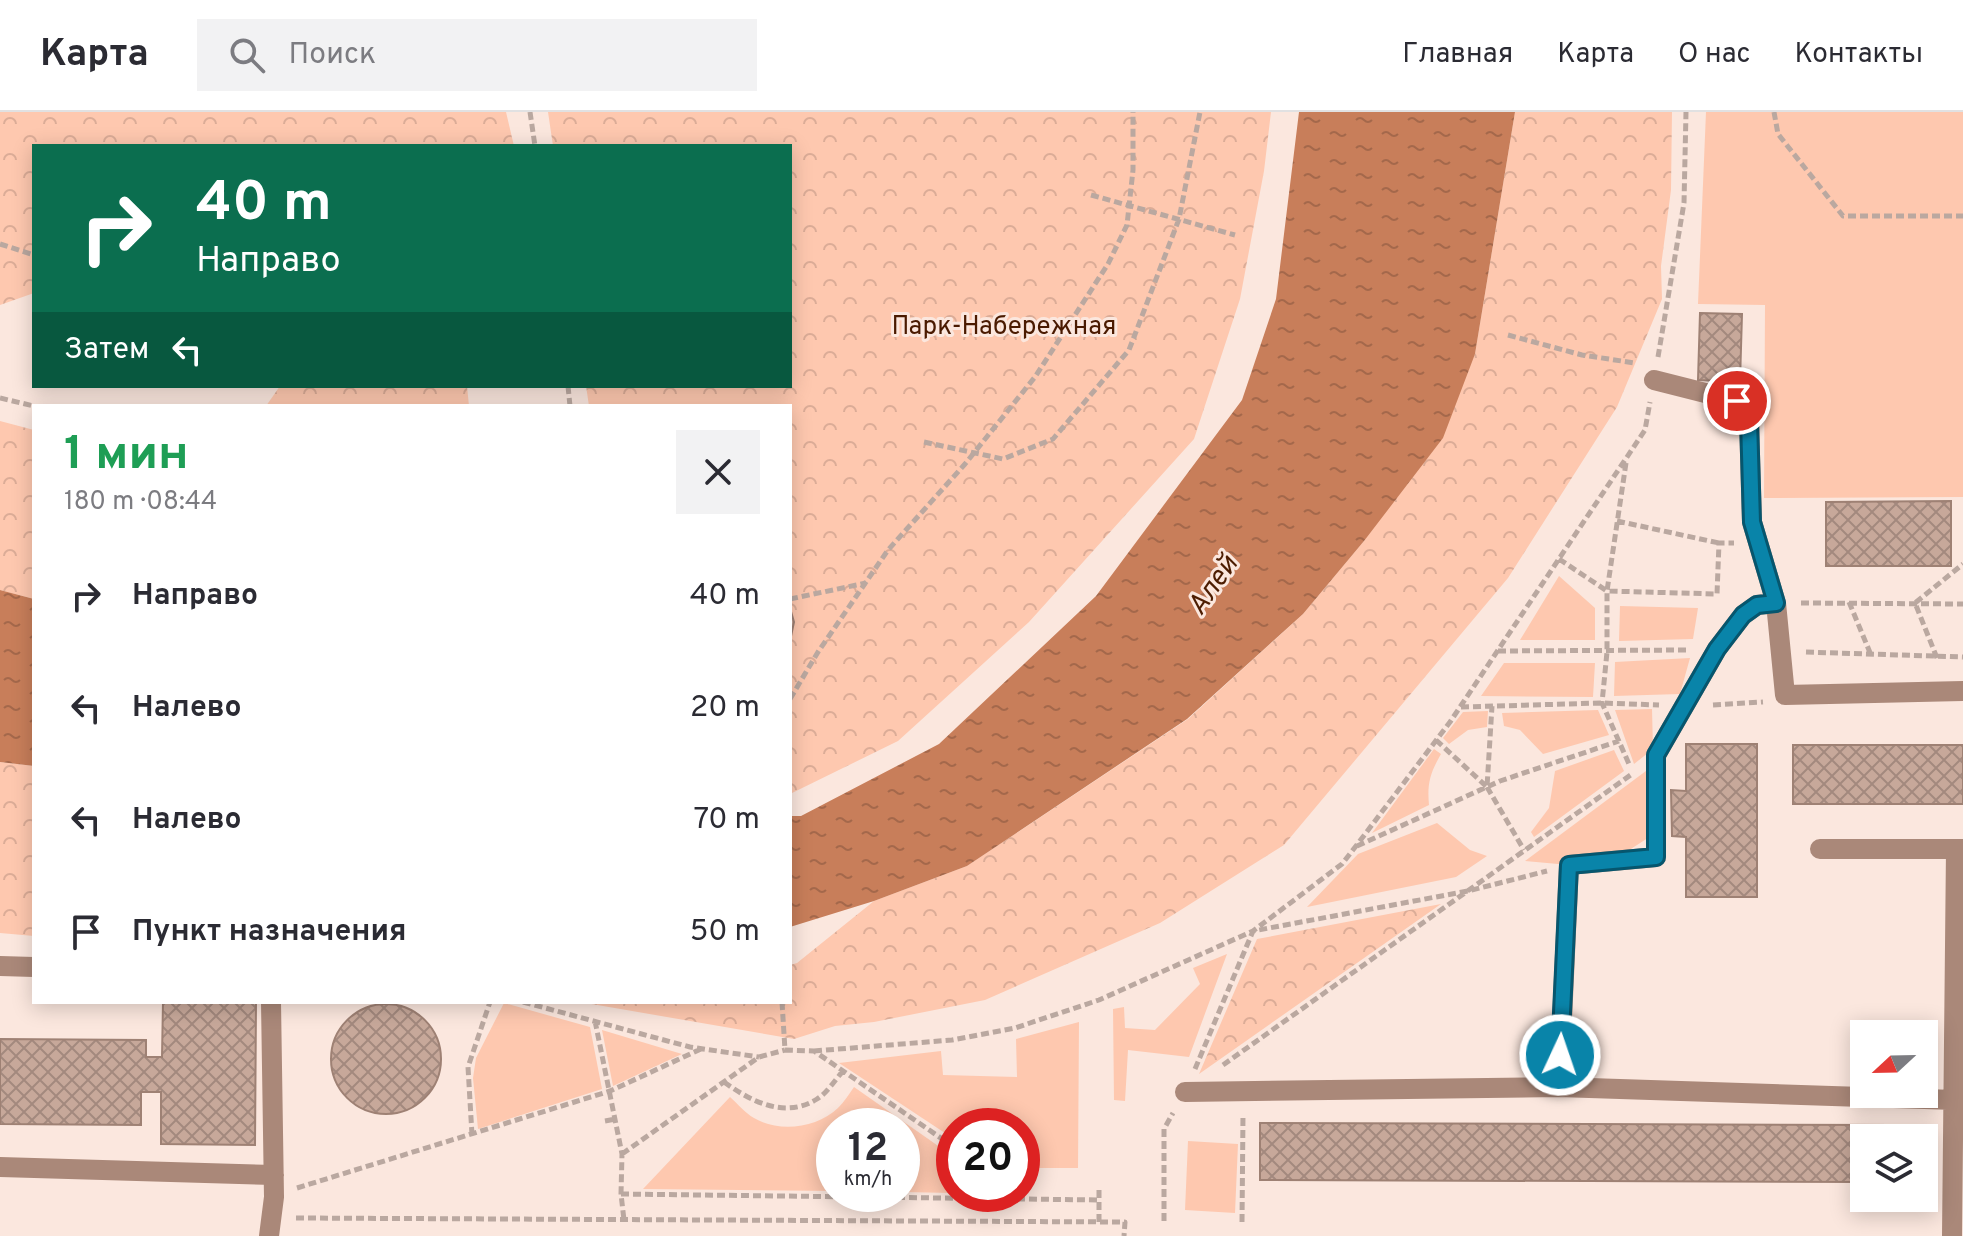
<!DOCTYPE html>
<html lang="ru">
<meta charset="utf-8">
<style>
:root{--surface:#fff;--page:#f2f2f3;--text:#2b2b33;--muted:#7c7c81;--line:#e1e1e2}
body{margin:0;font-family:Overpass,sans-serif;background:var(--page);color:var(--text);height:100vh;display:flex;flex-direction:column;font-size:30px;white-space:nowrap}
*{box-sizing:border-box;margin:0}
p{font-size:26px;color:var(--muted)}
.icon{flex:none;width:44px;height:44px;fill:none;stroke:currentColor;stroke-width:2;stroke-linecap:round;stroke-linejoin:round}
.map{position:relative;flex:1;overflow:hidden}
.details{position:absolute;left:32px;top:292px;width:760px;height:600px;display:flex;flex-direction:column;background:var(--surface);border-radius:0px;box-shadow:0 4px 20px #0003}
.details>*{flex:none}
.guide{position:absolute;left:32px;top:32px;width:760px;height:244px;border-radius:0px;box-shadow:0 4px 20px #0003;background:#0b6e4f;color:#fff;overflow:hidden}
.needle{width:52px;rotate:248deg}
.tools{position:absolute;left:1850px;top:908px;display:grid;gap:16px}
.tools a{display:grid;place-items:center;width:88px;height:88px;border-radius:0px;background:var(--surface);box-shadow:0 4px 20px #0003;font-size:40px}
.speed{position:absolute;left:816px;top:996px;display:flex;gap:16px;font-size:40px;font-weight:700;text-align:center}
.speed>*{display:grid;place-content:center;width:104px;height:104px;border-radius:50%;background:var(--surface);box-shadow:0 4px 20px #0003;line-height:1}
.speed small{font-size:20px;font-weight:400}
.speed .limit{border:12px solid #d22;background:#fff;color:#111}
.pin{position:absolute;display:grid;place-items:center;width:68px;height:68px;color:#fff;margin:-34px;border:4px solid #fff;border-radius:50%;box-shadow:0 2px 8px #0007}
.me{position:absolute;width:88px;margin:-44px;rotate:3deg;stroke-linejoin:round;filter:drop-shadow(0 0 6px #0008)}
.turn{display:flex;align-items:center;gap:28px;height:168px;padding:0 32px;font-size:36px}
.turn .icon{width:104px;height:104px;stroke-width:2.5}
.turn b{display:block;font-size:56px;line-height:68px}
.then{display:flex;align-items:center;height:76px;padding:0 32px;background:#0003;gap:16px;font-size:30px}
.round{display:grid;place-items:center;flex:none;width:84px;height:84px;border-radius:0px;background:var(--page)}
.headline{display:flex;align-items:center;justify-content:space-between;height:136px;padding:0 32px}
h1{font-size:48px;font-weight:700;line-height:60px;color:#1e9e55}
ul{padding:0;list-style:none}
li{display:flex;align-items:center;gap:24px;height:112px;padding:0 32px}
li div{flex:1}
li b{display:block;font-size:30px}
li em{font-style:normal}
header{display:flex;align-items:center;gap:48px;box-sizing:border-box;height:112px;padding:0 40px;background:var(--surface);border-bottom:2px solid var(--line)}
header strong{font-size:38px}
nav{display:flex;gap:44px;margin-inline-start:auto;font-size:28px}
.search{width:560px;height:72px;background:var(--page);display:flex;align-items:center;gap:20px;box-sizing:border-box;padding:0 28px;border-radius:0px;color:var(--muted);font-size:30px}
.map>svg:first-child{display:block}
.grass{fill:#fec8af}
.forest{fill:url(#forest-crowns)}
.water{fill:url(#water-ripples)}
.building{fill:url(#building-cross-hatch);stroke:#9e8174;stroke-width:2}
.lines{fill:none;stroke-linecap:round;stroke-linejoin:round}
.path{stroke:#baa8a0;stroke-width:5;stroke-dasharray:8 4;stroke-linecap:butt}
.minor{stroke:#aa8879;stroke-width:20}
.path-bridge{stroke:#baa8a0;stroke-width:5;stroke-dasharray:8 4;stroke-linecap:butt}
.route-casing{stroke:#06566e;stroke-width:20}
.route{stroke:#0984a9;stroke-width:14}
.labels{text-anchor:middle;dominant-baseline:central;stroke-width:6;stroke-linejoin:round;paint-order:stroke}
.park-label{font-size:26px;fill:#4a1a00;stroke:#fbe7de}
.water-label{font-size:28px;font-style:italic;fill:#4d1d02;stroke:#fbe7de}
</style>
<header>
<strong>Карта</strong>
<div class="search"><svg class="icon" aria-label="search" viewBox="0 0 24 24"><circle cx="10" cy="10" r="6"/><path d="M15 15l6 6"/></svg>Поиск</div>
<nav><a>Главная</a><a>Карта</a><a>О нас</a><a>Контакты</a></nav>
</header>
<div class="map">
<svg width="1963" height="1124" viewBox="0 0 1963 1124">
<defs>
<pattern id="forest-crowns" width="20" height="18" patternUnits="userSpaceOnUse" patternTransform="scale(2)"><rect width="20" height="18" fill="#fec8af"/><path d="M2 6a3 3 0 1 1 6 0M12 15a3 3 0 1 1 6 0" fill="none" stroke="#dbac97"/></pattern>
<pattern id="water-ripples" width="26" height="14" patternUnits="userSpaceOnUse" patternTransform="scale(2)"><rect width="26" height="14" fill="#c87e5a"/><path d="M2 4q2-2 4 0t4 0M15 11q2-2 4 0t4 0" fill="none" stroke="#a4684b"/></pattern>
<pattern id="building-cross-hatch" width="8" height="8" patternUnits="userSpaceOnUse" patternTransform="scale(2)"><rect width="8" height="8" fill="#c7a89a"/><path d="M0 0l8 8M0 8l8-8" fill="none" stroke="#a3897e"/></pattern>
</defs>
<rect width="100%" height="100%" fill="#fbe7de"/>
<path class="grass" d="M1706,0H1963V385L1764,386L1765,193L1698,192Z
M1559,464L1595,496V528H1520Z
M1620,494L1698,496L1693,527L1619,529Z
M1690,546L1680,582L1614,584L1615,550Z
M1504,551H1595L1593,585L1481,584Z
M1652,597L1653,637L1634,652L1615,598Z
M1598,598L1609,623L1543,642L1520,618L1504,614L1502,601Z
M1488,599L1487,615L1468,618L1449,632L1443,626L1463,600Z
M1434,637L1441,642C1430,661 1427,672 1429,693L1372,721Z
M1614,638L1624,659L1534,725L1531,720L1549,696L1555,659Z
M1654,653V722L1620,744L1569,753L1525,749Z
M1437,711L1470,738L1487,744L1456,765L1307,795L1358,742Z
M1227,842L1189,945L1128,938L1125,989L1114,988L1113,897L1124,895L1125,916L1155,918L1200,872L1193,856Z
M504,891L590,915L602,977L478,1017L473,966L476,946Z
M1079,910L1078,1056H1022V1014H954V1027L839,951L941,939L943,963L1017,965L1016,927Z
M602,918L682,942L613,974Z
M854,975L954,1045V1081L902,1080V1014H834V1079L643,1077L730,985C738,992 745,1001 754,1006C779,1021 817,1016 838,996C844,990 849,982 854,975Z
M1188,1029L1238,1032L1235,1101L1185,1098Z"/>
<path class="forest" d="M0,0H506L514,34H34V181L0,193Z
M548,0H1271L1264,59L1240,187L1194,327L1029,510L898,629L790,682V294H589L586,274H790V34H553Z
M1515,0H1672L1671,78L1661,154L1662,187L1617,295L1508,466L1284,733L1160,811L985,888L874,910L835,914L794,927L580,890H790V853L797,851L874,789L967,754L1188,607L1303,502L1364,429L1475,242Z
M280,274H467L469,294H266Z
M0,309L34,318V487L0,478Z
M0,650L34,654V824L0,821Z
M1441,792L1199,962L1257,827Z"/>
<path class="water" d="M1299,0H1515L1475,242L1443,326L1364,429L1303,502L1187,607L967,754L874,789L790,815V704H801L939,632L1096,484L1242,288L1276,187Z
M0,478L34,487V654L0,650Z"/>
<path class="building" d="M1700,201L1742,202L1740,270L1698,268Z
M1951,389V454H1826V390Z
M790,496L794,510L790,529Z
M1686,632H1757V785H1686V725L1672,724L1671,678L1686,679Z
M1793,633H1963V692H1793Z
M163,890H256L255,1033L161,1032V980H141V1013L0,1012V927L146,928V945H162Z
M331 947a55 55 0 1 1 110 0a55 55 0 1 1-110 0Z
M1260,1011L1895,1013V1026H1864V1070L1260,1068Z"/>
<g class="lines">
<path class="path" d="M530,0L535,34
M1774,0L1778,22L1843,104H1963
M1091,83L1235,123
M0,132L34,143
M1508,223L1582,243L1635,251
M1658,245L1684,91L1686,0
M568,274L570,294
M0,286L34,294
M924,330L1003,347L1053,327L1129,238L1179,107L1200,0
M1626,351L1607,479L1717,482L1719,431H1734
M1617,409L1719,431
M1559,447L1607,479V540L1602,591L1629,652
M790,487L866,471
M1849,490L1871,543
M1801,491L1963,492
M1498,539L1688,538
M1806,540L1963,545
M1937,546L1915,491L1963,452
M1713,593L1763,590
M1461,595L1602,591L1659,593
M1436,628L1487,675L1492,594
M1487,675L1524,738
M1357,734L1500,669L1619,629
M523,890L690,935L759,945
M782,890L785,938L814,939L954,1035
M595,909L622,1042L621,1082L624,1108
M814,939L952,928L1015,916L1099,888L1253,819L1342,752L1356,734L1450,610L1645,318L1650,290
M1223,953L1632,662
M1195,957L1253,819L1468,779L1547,759
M724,970C752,990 785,1007 817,987C827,981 835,968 843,959
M605,1009L616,1007
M472,1023L468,955L490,890
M622,1042L759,945L785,938
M297,1076L610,979L701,937
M621,1082L1099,1088
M296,1106L1125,1110L1124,1124
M1164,1109V1017L1173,1001
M1099,1110V1078
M1242,1110L1243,1003"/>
<path class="minor" d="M1654,268L1737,289L1749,308L1752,410L1776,491
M1820,737H1956
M0,854L34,855
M1185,980L1559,975
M1955,988L1559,975L1569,753L1656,745V643L1717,537L1743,503L1757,493L1776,491L1785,583L1963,579
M0,1055L274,1063
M269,1124L274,1085L271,890
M1952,1124L1956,737H1963"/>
<path class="path-bridge" d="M790,587L818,540L888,438L965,352L1035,265L1108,152L1127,113L1133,58V0"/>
</g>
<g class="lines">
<defs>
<path id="route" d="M1560,943L1569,753L1656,745V643L1717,537L1743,503L1757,493L1776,491L1752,410L1749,308L1737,289"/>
</defs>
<use href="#route" class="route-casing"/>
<use href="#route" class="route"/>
</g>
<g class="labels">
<g class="park-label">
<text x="1004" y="215">Парк-Набережная</text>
</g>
<g class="water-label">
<text transform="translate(1214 474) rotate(-55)">Алей</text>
</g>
</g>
</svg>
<div class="tools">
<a><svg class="needle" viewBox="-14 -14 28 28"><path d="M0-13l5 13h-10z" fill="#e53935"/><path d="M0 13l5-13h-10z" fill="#7c7c81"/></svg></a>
<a><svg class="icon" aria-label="layers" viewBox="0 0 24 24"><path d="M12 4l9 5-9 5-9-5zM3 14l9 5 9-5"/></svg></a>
</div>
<div class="speed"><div>12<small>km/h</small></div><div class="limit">20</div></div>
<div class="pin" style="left:1737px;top:289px;background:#d93025"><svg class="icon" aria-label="arrive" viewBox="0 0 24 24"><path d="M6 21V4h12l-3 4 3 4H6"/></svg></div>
<svg class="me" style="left:1560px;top:943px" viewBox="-20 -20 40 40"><circle r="17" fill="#0984a9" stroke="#fff" stroke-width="3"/><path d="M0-11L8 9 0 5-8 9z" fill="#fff"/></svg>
<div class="guide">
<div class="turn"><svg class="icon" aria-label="right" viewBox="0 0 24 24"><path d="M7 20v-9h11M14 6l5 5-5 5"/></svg><div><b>40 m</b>Направо</div></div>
<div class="then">Затем<svg class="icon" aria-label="left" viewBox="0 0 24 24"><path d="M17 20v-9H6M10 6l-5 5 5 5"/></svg></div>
</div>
<section class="details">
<div class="headline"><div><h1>1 мин</h1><p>180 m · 08:44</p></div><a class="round"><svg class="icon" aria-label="close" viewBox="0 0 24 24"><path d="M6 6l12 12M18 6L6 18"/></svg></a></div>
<ul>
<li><svg class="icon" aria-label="right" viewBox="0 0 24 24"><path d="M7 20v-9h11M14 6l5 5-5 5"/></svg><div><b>Направо</b></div><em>40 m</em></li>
<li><svg class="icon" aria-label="left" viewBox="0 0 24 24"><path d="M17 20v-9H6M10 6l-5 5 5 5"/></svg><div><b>Налево</b></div><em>20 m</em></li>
<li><svg class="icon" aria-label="left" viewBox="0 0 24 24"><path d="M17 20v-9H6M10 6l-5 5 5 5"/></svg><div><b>Налево</b></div><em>70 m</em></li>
<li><svg class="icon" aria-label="arrive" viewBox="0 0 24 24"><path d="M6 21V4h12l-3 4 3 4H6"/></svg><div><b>Пункт назначения</b></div><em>50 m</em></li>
</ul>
</section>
</div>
